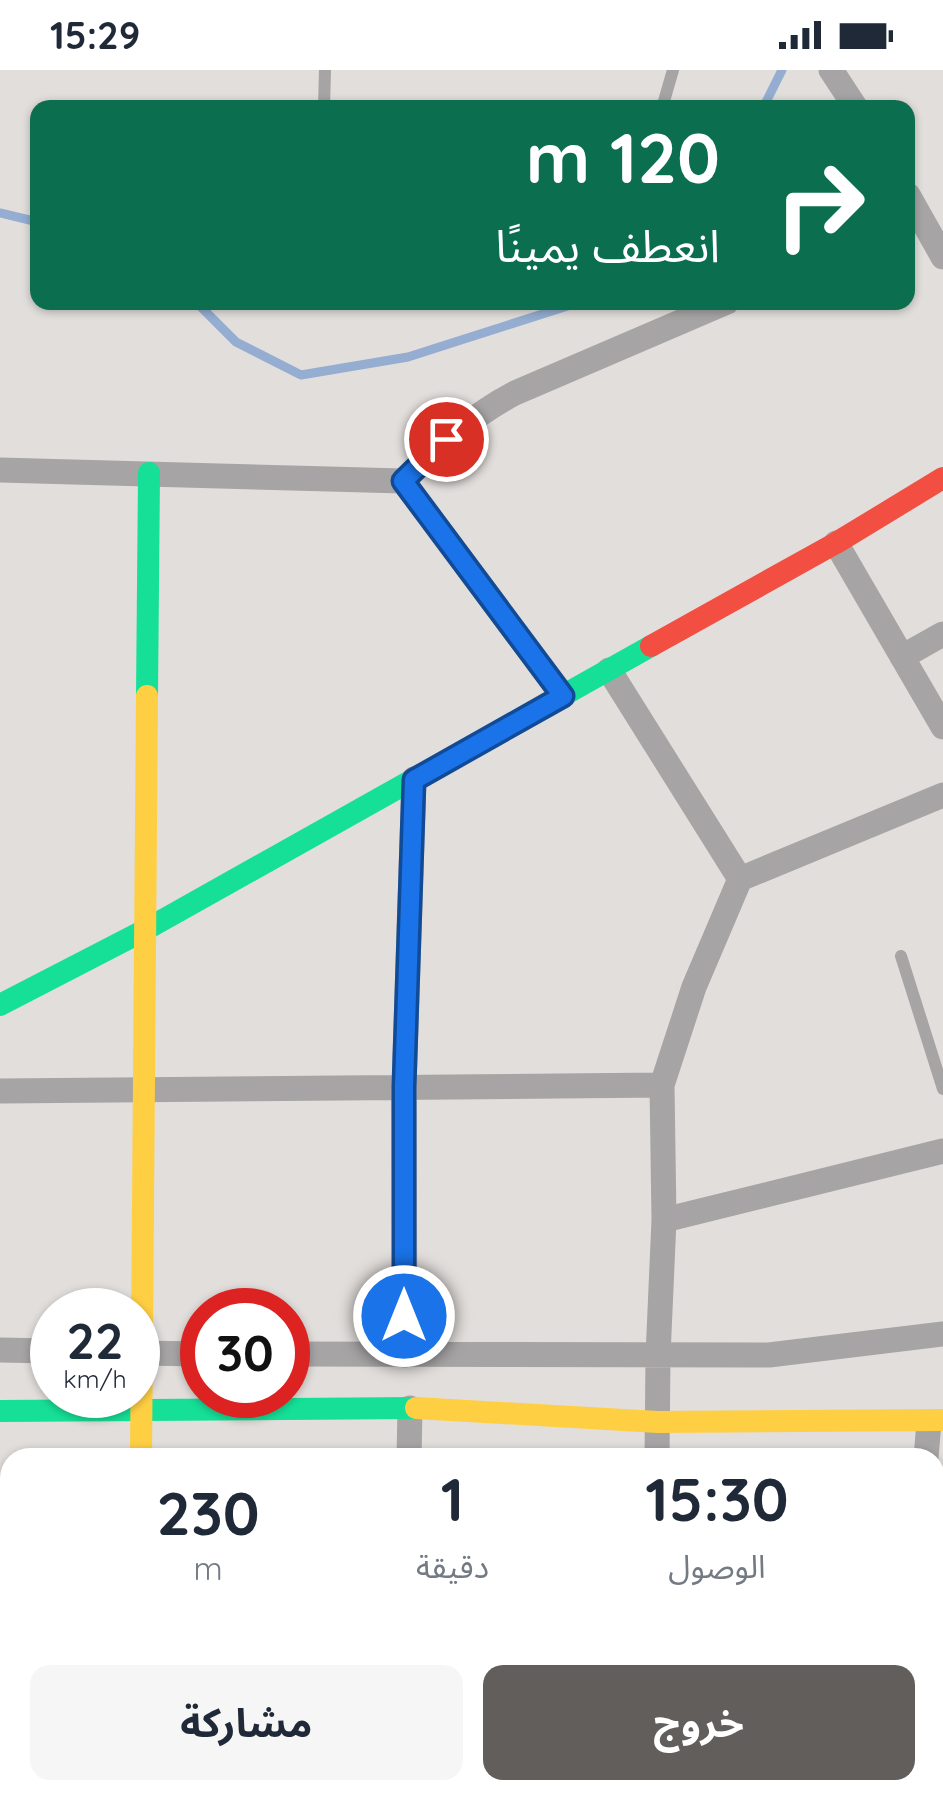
<!DOCTYPE html>
<html lang="ar">
<meta charset="utf-8">
<style>
:root{--surface:#fff;--page:#f6f6f7;--text:#1f2937;--muted:#747a83;--accent:#615e5c}
body{margin:0;font-family:Quicksand,"Noto Sans Arabic",sans-serif;background:var(--page);color:var(--text);direction:rtl;height:100vh;display:flex;flex-direction:column;font-size:38px;white-space:nowrap}
*{box-sizing:border-box;margin:0}
p{font-size:32px;color:var(--muted)}
.icon{flex:none;width:55px;height:55px;fill:none;stroke:currentColor;stroke-width:2;stroke-linecap:round;stroke-linejoin:round}
.map{position:relative;flex:1;overflow:hidden;direction:ltr}
.details{position:absolute;left:0px;top:1378px;width:945px;height:352px;display:flex;flex-direction:column;background:var(--surface);border-radius:30px 30px 0 0;box-shadow:0 2px 8px #0004;direction:rtl}
.details>*{flex:none}
.hud{position:absolute;left:30px;top:30px;width:885px;height:210px;border-radius:20px;box-shadow:0 2px 8px #0004;direction:rtl;background:#0b6e4f;color:#fff;overflow:hidden}
.speed{position:absolute;left:30px;top:1218px;display:flex;gap:20px;font-size:50px;font-weight:700;text-align:center}
.speed>*{display:grid;place-content:center;width:130px;height:130px;border-radius:50%;background:var(--surface);box-shadow:0 2px 8px #0004;line-height:1}
.speed small{font-size:25px;font-weight:400}
.speed .limit{border:15px solid #d22;background:#fff;color:#111}
.pin{position:absolute;display:grid;place-items:center;width:85px;height:85px;color:#fff;margin:-42px;border:5px solid #fff;border-radius:50%;box-shadow:0 2px 10px #0007}
.me{position:absolute;width:110px;margin:-55px;rotate:0deg;stroke-linejoin:round;filter:drop-shadow(0 0 8px #0008)}
.turn{display:flex;align-items:center;gap:35px;height:210px;padding:0 30px;font-size:45px}
.turn .icon{width:130px;height:130px;stroke-width:2.5}
.turn b{display:block;font-size:70px;line-height:85px}
.eta{display:flex;justify-content:space-evenly;align-items:center;height:170px;text-align:center}
.eta b{font-size:60px;font-weight:700;line-height:70px}
.button{display:flex;gap:20px;margin-top:auto;padding:20px 30px}
.button a{flex:1;height:115px;border-radius:20px;background:var(--accent);color:#fff;font-size:40px;font-weight:700;line-height:115px;text-align:center}
.button a+a{background:var(--page);color:var(--text)}
.status{display:flex;justify-content:space-between;align-items:center;height:70px;padding:0 50px;background:var(--surface);direction:ltr}
.status svg{height:28px;fill:currentColor}
.map>svg:first-child{display:block}
.lines{fill:none;stroke-linecap:round;stroke-linejoin:round}
.stream{stroke:#94add0;stroke-width:9}
.lane{stroke:#a6a4a4;stroke-width:12}
.street{stroke:#a6a4a4;stroke-width:25}
.fast{stroke:#16e098;stroke-width:22}
.slow{stroke:#ffcf43;stroke-width:22}
.jam{stroke:#f24e42;stroke-width:22}
.route-casing{stroke:#114b97;stroke-width:25}
.route{stroke:#1a73e8;stroke-width:18}
</style>
<div class="status"><b>15:29</b><svg viewBox="0 0 49 12"><path d="M0 12V9h3v3zM5 12V6h3v6zM10 12V3h3v9zM15 12V0h3v12zM26 1h20v11H26zM47 4h2v5h-2z"/></svg></div>
<div class="map">
<svg width="943" height="1728" viewBox="0 0 943 1728">
<rect width="100%" height="100%" fill="#e2dedb"/>
<g class="lines">
<path class="stream" d="M763,38L782,0
M0,143L38,152
M196,232L236,272L301,305L408,287L580,232"/>
<path class="lane" d="M324,38L325,0
M662,38L673,0
M901,886L943,1019"/>
<path class="street" d="M831,0L856,38
M908,125L943,187
M0,400L403,411L563,626
M403,411C438,377 471,346 515,323L727,232
M836,473L943,657
M902,587L943,564
M609,600L740,809L694,917L662,1015L664,1150L658,1286L657,1388
M740,809L943,725
M0,1021L662,1015
M664,1150L943,1081
M0,1280L52,1281
M138,1283L202,1284
M288,1284L769,1285L943,1264
M405,1285L404,1017L414,709
M409,1388L410,1338
M926,1388L929,1352
M0,1596L10,1597
M935,1615H943
M909,1720V1728
M130,1728V1720
M402,1728L403,1720
M654,1728V1720"/>
<path class="fast" d="M147,626L149,403
M0,935L145,860L651,576
M0,1341L416,1338"/>
<path class="slow" d="M416,1338L658,1352L943,1350
M141,1388L147,626"/>
<path class="jam" d="M651,576L836,473L943,408"/>
</g>
<g class="lines">
<defs>
<path id="route" d="M404,1246V1017L414,710L563,626L403,411L446,369"/>
</defs>
<use href="#route" class="route-casing"/>
<use href="#route" class="route"/>
</g>
</svg>
<div class="speed"><div>22<small>km/h</small></div><div class="limit">30</div></div>
<div class="pin" style="left:446px;top:369px;background:#d93025"><svg class="icon" aria-label="arrive" viewBox="0 0 24 24"><path d="M6 21V4h12l-3 4 3 4H6"/></svg></div>
<svg class="me" style="left:404px;top:1246px" viewBox="-20 -20 40 40"><circle r="17" fill="#1a73e8" stroke="#fff" stroke-width="3"/><path d="M0-11L8 9 0 5-8 9z" fill="#fff"/></svg>
<div class="hud">
<div class="turn"><svg class="icon" aria-label="right" viewBox="0 0 24 24"><path d="M7 20v-9h11M14 6l5 5-5 5"/></svg><div><b>120 m</b>انعطف يمينًا</div></div>
</div>
<section class="details">
<div class="eta">
<div><b>15:30</b><p>الوصول</p></div>
<div><b>1</b><p>دقيقة</p></div>
<div><b>230</b><p>m</p></div>
</div>
<div class="button"><a>خروج</a><a>مشاركة</a></div>
</section>
</div>
